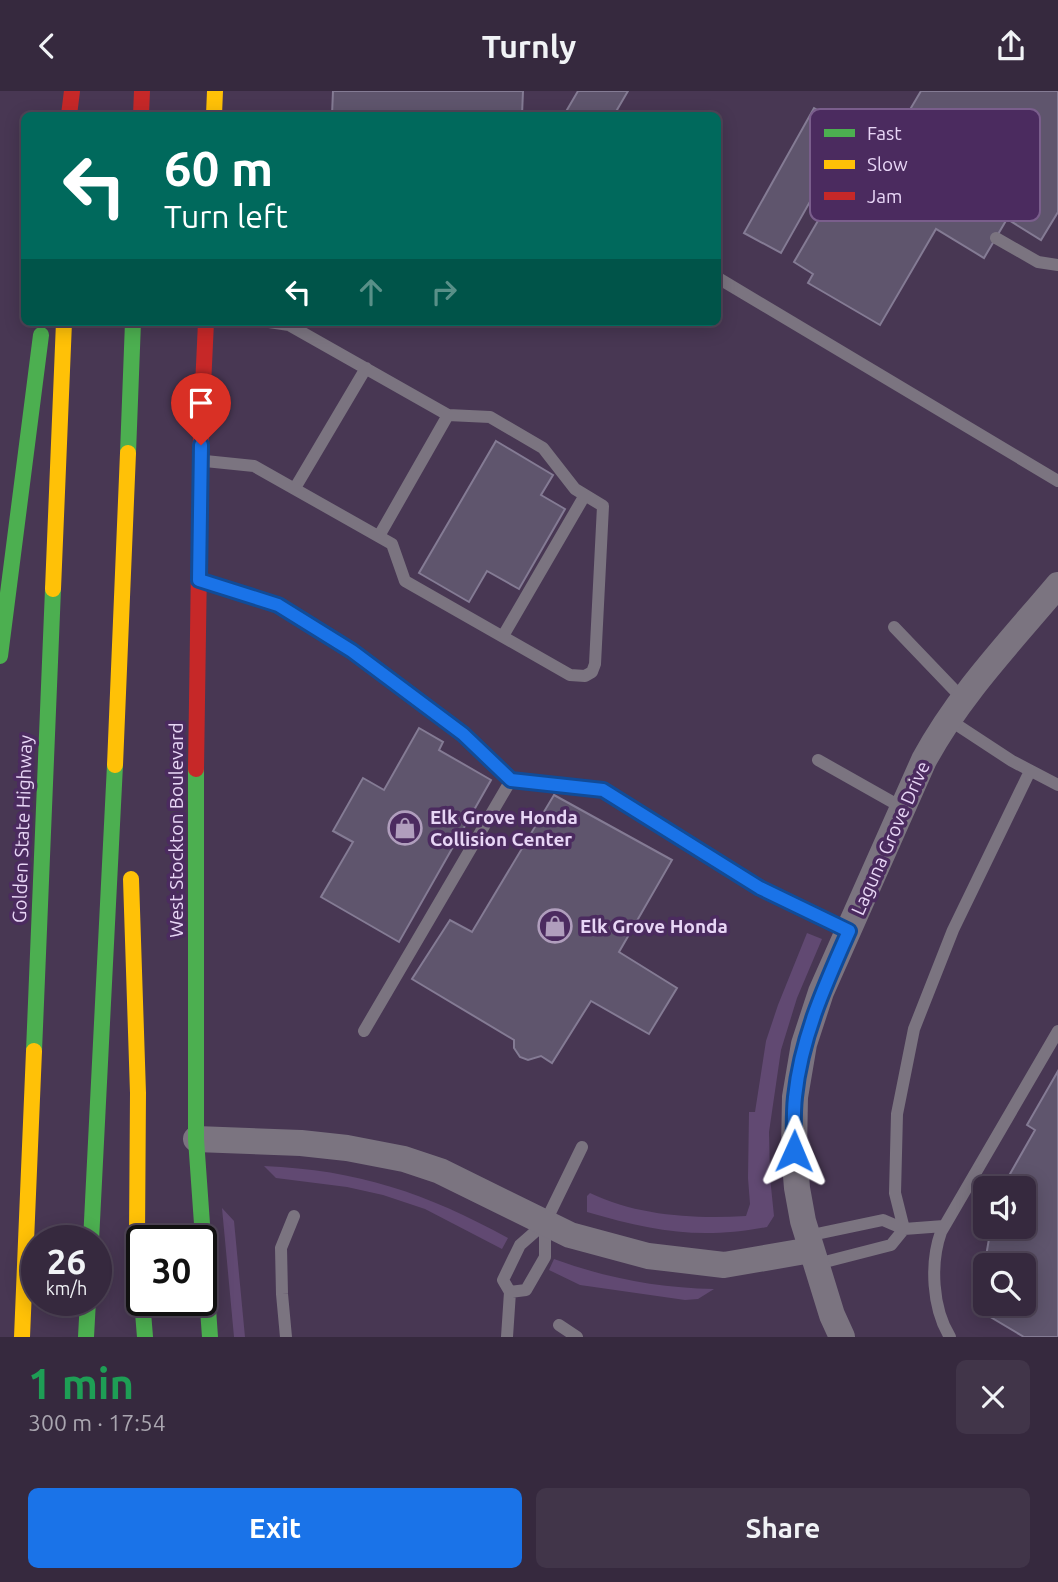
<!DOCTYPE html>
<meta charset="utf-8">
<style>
:root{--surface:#36293e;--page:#413549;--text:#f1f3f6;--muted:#aaa6b0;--line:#504558;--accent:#1a73e8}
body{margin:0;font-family:Ubuntu,sans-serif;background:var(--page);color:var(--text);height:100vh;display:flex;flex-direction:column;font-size:26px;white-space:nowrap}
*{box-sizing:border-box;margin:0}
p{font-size:23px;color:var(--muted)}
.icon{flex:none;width:38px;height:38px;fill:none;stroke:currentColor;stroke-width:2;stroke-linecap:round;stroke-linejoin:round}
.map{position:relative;height:1246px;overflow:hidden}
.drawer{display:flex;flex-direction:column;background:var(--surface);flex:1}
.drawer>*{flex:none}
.guide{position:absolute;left:21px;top:21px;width:700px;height:214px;border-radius:10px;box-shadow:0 4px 18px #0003,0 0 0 2px var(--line);background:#00695c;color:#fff;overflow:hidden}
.fabs{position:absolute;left:973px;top:1085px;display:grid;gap:14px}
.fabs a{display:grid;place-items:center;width:63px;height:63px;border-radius:10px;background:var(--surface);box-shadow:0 4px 18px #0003,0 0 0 2px var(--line);font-size:35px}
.speed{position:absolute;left:21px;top:1134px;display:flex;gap:14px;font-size:35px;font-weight:700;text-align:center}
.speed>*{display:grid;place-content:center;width:91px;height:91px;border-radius:50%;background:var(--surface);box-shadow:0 4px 18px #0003,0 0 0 2px var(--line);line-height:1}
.speed small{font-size:18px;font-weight:400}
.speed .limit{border:4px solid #111;border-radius:10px;background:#fff;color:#111}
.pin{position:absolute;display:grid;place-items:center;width:60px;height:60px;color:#fff;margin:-72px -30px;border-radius:50% 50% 50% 0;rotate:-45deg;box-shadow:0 0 7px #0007}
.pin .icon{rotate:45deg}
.me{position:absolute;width:77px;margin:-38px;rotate:1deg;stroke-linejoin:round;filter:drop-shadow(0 0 5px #0008)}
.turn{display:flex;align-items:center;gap:24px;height:147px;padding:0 28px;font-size:32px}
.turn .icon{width:91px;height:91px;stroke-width:2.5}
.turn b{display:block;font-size:49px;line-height:60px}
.lanes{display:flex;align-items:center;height:66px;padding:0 28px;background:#0003;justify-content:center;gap:35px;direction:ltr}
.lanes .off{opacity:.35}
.round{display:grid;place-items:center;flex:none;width:74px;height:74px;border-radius:10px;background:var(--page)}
.summary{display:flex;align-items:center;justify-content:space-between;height:119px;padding:0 28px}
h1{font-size:42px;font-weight:700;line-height:52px;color:#1e9e55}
.action{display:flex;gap:14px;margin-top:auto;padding:14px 28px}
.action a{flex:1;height:80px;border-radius:10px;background:var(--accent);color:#fff;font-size:28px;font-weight:700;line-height:80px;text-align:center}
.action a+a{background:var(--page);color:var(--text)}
header{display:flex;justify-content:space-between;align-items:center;height:91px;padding:0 28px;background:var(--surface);font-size:32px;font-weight:700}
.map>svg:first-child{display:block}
.green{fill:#614972}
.building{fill:#5f556d;stroke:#847b94;stroke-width:2;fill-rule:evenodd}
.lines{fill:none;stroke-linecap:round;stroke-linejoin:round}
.lane{stroke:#7b7480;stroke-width:12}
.street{stroke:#7b7480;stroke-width:26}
.fast{stroke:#4caf50;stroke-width:16}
.slow{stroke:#ffc107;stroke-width:16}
.jam{stroke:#c62828;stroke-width:16}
.route-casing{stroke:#114b97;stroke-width:18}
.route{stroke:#1a73e8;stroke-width:12}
.labels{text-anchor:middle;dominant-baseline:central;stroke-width:7;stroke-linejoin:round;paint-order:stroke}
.poi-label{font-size:19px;font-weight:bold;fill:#e8d6f6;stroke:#4b2b5f;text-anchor:start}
.street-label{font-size:19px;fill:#e8d6f6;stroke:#4b2b5f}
.key{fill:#4b2b5f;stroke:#7a5e8c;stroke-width:2}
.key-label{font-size:19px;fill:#e8d6f6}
</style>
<header><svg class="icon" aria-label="back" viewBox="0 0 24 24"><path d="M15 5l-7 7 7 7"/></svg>Turnly<svg class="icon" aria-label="share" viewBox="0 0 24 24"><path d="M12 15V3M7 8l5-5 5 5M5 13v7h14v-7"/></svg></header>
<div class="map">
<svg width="1058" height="1246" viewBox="0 0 1058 1246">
<rect width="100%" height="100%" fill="#483753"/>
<path class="green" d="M807,842L822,848L797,907L781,959L769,1041L770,1086L774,1125L767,1136C699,1149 652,1140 587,1121V1105L590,1102C638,1125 694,1128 746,1125L750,1113L748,1087L749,1021H755L766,950L778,914Z
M264,1075C358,1079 426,1102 508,1147L502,1158L425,1118L383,1104L347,1096L276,1087Z
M222,1117L234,1130L245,1246H234Z
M554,1168C606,1187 658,1197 714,1198L698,1208L685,1209L580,1194L549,1179Z"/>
<path class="building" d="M333,0H523L522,24H332Z
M578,0H628L614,24H564Z
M921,0H1058V121L1041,149L1007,128L984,167L936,138L880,234L808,192L813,183L794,171L869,42L889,54Z
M814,17L851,38L781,162L744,142Z
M496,350L553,384L541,404L565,418L519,498L487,480L469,511L419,482Z
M419,637L443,651L439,659L491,689L399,851L321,806L353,751L333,740L363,687L384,699Z
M554,704L672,769L619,861L677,897L649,943L591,910L552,972L541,965L528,969L520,966L514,957V949L412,888L450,829L472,841Z
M1058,980V1246H1024L977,1218L991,1136H1024V1097H1002L1035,1039L1027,1034ZM985,1174H1024V1213H985Z"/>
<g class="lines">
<path class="lane" d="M996,147L1038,171L1058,174
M718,187L1058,390
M205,370L254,375L392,453L405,490L570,584L585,585L592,581L595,573L603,415L575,398L543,357L490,326L448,324L289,234L269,231
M295,397L366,277
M379,445L448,324
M203,490L278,514L352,560L463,643L511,689
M894,536L962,607
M503,545L585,404
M948,628L1012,670L1058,694
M818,669L903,717
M364,940L511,689L603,699L760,797L849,840
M545,1133V1166L526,1199L510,1201L503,1189L520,1154L545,1132L582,1056
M944,1135L904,1138L895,1102L897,1023L914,938L953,839L1030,680
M807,1145L883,1129L904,1138L891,1154L817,1173
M559,1234L577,1246
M286,1246L282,1203L281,1157L294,1125
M507,1246L510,1201
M950,1246C932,1217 930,1172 941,1141L1058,940"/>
<path class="street" d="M196,1048L301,1052L347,1057L404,1068L440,1080L570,1144L648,1165L724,1174L811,1159
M842,1246L832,1224L803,1130L797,1097L794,1060L795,1006L804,953L821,901L924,669C959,604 1010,551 1058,494"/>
<path class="fast" d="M128,362L133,231
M0,565L41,244
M196,678V1048L210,1246
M34,960L53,498
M91,1150L115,674
M142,1209L145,1246
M86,1246L88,1209"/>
<path class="slow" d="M214,24L215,0
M53,498L64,231
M115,674L128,362
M131,788L138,1002L137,1145L142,1202
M22,1246L34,960"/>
<path class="jam" d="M69,24L72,0
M141,24L142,0
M196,678L201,338L206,231"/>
</g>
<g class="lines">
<defs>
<path id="route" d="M201,354L199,489L278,514L352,560L463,643L511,689L603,699L760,797L849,840C825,894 801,947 795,1006C793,1024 794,1042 794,1060"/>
</defs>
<use href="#route" class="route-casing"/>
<use href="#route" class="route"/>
</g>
<defs>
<symbol id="shop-ring" viewBox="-11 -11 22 22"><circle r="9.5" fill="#4b2b5f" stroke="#b09ebd" stroke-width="1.5"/><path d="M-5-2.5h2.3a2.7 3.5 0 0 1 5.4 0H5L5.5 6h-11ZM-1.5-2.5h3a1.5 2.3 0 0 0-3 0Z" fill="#b09ebd"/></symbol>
</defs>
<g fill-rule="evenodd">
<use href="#shop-ring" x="386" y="718" width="38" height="38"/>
<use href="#shop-ring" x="536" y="816" width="38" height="38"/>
</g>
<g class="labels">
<g class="poi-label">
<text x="430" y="726">Elk Grove Honda<tspan x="430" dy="22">Collision Center</tspan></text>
<text x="580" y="835">Elk Grove Honda</text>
</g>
<g class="street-label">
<text transform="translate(22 738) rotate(-88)">Golden State Highway</text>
<text transform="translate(176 739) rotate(-90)">West Stockton Boulevard</text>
<text transform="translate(890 747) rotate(-66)">Laguna Grove Drive</text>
</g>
</g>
<rect x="810" y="18" width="230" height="112" rx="10" class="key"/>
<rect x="824" y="38" width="31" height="8" fill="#4caf50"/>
<rect x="824" y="69" width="31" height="9" fill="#ffc107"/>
<rect x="824" y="101" width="31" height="8" fill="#c62828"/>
<g class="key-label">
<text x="867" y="49">Fast</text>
<text x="867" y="80">Slow</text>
<text x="867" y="112">Jam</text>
</g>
</svg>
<div class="fabs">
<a><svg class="icon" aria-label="sound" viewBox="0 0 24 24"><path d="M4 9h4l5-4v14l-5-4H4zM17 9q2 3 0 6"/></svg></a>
<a><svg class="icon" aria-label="search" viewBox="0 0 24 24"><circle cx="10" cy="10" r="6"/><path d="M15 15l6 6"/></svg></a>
</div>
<div class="speed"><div>26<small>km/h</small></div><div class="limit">30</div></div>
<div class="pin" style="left:201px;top:354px;background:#d93025"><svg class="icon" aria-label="arrive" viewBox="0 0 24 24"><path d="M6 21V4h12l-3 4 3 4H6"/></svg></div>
<svg class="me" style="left:794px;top:1060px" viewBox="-20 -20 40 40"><path d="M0-17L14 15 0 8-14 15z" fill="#1a73e8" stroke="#fff" stroke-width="4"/></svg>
<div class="guide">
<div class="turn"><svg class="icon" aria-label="left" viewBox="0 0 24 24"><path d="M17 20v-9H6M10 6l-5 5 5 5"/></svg><div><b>60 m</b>Turn left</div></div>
<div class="lanes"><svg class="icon" aria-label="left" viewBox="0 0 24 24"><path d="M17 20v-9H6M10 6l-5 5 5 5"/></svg><svg class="icon off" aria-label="ahead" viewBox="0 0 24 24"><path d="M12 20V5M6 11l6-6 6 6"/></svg><svg class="icon off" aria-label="right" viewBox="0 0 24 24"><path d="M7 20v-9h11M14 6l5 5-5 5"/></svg></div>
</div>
</div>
<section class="drawer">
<div class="summary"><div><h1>1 min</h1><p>300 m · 17:54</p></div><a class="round"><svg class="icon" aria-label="close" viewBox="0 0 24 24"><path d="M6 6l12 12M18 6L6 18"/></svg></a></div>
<div class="action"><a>Exit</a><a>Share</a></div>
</section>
